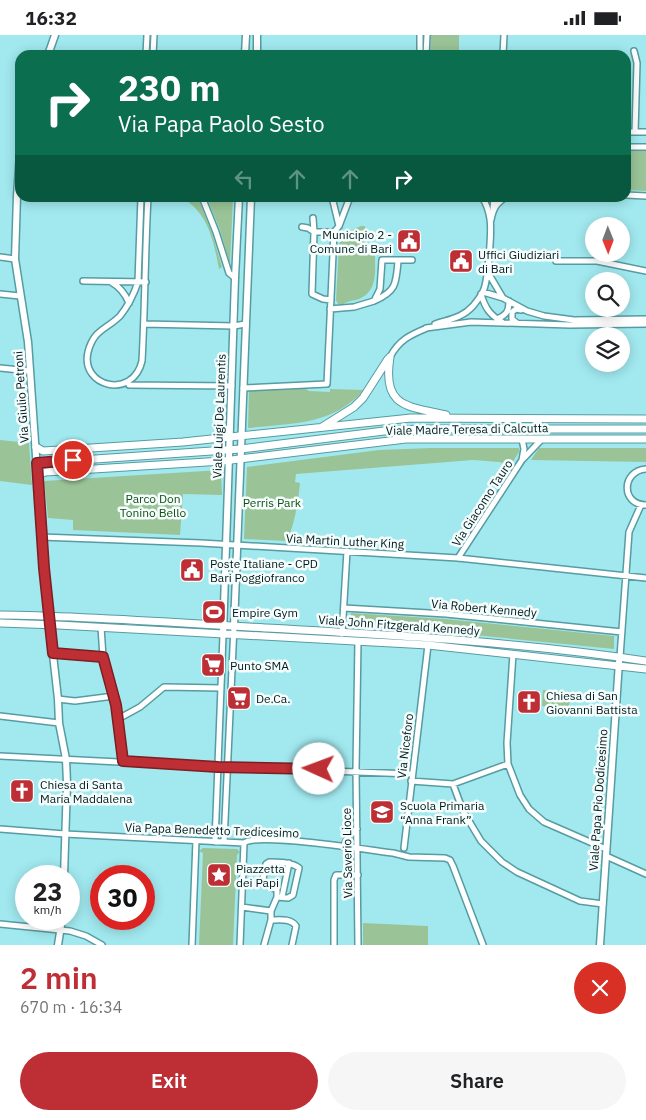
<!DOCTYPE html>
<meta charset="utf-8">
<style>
:root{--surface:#fff;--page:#f6f6f6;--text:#202124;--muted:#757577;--accent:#be2e35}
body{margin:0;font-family:"IBM Plex Sans",sans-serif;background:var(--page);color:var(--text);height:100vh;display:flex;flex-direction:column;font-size:19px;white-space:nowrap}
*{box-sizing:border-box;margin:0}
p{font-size:16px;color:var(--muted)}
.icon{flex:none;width:28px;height:28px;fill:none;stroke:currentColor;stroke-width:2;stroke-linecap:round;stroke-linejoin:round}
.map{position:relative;height:910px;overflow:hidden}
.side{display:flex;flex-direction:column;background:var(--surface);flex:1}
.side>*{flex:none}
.banner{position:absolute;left:15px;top:15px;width:616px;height:152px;border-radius:15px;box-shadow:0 2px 12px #0003;background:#0b6e4f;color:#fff;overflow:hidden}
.needle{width:32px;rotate:179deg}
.controls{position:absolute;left:585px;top:182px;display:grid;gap:10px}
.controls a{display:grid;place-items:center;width:45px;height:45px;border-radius:50%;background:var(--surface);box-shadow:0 2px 12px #0003;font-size:25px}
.speed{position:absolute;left:15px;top:830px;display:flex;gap:10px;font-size:25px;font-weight:700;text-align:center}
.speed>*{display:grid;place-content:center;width:65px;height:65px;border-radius:50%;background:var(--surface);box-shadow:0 2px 12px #0003;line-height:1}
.speed small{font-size:12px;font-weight:400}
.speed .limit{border:8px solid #d22;background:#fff;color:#111}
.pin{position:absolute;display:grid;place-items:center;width:42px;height:42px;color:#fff;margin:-21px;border:2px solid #fff;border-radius:50%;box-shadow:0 1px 5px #0007}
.me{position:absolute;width:55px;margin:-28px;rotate:272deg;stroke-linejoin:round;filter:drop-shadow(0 0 4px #0008)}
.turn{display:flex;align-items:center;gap:18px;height:105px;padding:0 20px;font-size:22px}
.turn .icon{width:65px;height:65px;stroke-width:2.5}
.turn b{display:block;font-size:35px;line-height:42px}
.lanes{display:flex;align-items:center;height:48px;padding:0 20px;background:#0003;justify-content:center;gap:25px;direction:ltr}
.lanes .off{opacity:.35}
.round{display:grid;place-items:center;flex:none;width:52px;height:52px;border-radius:26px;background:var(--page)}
.overview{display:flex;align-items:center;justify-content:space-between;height:85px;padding:0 20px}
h1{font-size:30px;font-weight:600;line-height:38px;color:var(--accent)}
.cta{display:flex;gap:10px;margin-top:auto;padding:10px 20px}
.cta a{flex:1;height:58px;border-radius:30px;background:var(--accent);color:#fff;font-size:20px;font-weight:600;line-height:58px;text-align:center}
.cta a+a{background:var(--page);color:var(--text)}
.status{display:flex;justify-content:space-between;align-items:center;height:35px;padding:0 25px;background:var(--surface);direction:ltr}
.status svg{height:14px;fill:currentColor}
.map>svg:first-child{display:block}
.green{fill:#9ac497}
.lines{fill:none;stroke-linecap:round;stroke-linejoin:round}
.minor-casing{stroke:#569ca2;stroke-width:8}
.tertiary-casing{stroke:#569ca2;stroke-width:9}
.secondary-casing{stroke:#569ca2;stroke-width:9}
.minor{stroke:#fff;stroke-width:5}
.tertiary{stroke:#fff;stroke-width:6}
.secondary{stroke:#fff;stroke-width:7}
.route-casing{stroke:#7c1e22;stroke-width:12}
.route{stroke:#be2e35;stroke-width:9}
.labels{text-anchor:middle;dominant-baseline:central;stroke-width:5;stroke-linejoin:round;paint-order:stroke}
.poi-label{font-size:12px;fill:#001a1d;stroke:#f6fdfd;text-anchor:start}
.street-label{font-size:12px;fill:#001a1d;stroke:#f6fdfd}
.park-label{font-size:12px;fill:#0f4f12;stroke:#f6fdfd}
</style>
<div class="status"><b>16:32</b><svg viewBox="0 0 49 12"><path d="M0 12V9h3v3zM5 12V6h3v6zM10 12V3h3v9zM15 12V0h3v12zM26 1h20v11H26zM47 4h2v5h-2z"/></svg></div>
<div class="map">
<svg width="646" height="910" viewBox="0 0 646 910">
<rect width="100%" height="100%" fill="#a1e9ef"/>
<path class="green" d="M431,0H459V20H430Z
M626,116H646V156L626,155Z
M182,163H198L212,198L222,232L219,234C214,207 208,177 182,163Z
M207,163H233L230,229L220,195Z
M361,191H365L364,217L375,218C375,234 378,255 361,263C355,266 348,265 342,270L338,269L336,265L339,209L347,197Z
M303,352L309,356L330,357V354L364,355C332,391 292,388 248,393L249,355Z
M0,405L29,408L32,450L0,446Z
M431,413H519V417L511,430L499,427L473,425L296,439L295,447L300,448C298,469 295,487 287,506L244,504L247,432L379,415Z
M539,413H646V427L531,425Z
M221,435L222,460L183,459L180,500L73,495V485L48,483L44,446Z
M351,578L445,584L614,601V614L444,597L350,591Z
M543,655L570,657L569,673L542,671Z
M203,813L237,814L240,817L237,820L233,910H199L203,818L199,816Z
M363,888L428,891V910H363Z"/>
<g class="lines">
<defs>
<path id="minor" d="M634,16L637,28L635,97
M146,20L147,0
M153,20L154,0
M420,20V0
M426,20L427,0
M503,20L504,0
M626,97H646
M626,112H646
M626,160L646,161
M141,162L138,247C134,259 128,271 120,281C106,295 94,294 88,317C80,352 133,365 142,326C145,272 145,217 148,162
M202,162L216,197L229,238L235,243
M332,162L339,191
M493,174L494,162
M313,183L314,197L312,259L323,264L331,265
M491,185C493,174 496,168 506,162
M302,192L308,193L314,197H334
M0,222L15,224
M398,226C396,248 397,256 374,266L380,254L382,225H412
M556,226H597L646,236
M487,236L503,263L527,276L544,281L574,285L646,284
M83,246L146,247
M111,247C120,252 125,258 129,268
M483,257L503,263
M0,259L20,261
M481,259C485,273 490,280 502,287
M330,274L354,272L374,266
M497,284C506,280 509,277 509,266
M517,288L512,284V277L516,274L521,275
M144,289L234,291L245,289
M435,289C450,284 462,283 473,271C477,266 482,260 484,254C488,243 492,196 490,184C489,177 486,168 482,162
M426,293L471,287L570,290L646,289
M390,322C399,305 410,300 427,293
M0,333L30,336
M129,350L232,351
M243,353L327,349L334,197L339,191L350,162
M523,424L542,404
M646,434C621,436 621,470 646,470
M41,502L201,508L458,523L646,543
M458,523L522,425L524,414L522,404
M344,573L446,579L622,597
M101,592L103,622L116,670L123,726
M342,599L347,516
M358,606L356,735L358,910
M53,618L103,622
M513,619L507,708L508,729L520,760L529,774L544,787L606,814
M620,622L629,497L641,470
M58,664L75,666L114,661
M0,681L59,688
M118,684L140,672L164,652L221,653
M0,721L218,732L412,739
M411,746L453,749L508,729
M453,749L463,776L481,806L502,827L517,837L580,866L603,869
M0,794L65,799L244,808C259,797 368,815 393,818L409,822L445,823L450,825L453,831L483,910
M215,807L223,600
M224,807L234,591
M343,812L349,800L357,794
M404,813L428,610
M606,821L646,839
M269,827C278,827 292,827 299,833L293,860L288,863L277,862V855L264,849L263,844L266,829Z
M282,862L289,828
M242,872L271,876V885L264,910
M271,876L277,862
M271,885C279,885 291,883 296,891L292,910
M0,889L70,896L86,901L102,910
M192,910L196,806
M240,910L244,808
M334,910V845L336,840H358"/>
<path id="tertiary" d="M48,20L55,0
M245,20L246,0
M257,20V0
M20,119L17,161L15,224L28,307L45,549L58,664L59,688L66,724L67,748L64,841
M234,591L251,162
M223,600L235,243L239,162
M58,910L62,884
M600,910L619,627"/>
<path id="secondary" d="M390,322C382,372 406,371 446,380
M322,392L354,372L363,363L388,324
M36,412L43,416L76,414L183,407L411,383L646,384
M37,428L241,414L384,396L419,394H646
M38,440L45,437L223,426L406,404H646
M0,580C88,581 177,588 265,593C392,600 520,607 646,626
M0,588L58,590L428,610L646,634"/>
</defs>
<use href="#minor" class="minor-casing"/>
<use href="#tertiary" class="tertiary-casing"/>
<use href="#secondary" class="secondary-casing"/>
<use href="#minor" class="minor"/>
<use href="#tertiary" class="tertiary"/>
<use href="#secondary" class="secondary"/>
</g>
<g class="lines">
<defs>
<path id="route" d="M73,425L37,428L44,533L53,618L103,622L116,670L123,726L218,732L319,734"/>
</defs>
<use href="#route" class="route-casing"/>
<use href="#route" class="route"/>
</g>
<defs>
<symbol id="civic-square" viewBox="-11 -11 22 22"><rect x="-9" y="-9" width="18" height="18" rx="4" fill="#be2e35" stroke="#f6fdfd"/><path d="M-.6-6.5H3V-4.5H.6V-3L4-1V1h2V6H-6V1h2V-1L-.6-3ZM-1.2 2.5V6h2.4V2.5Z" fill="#fff"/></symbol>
<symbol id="stadium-square" viewBox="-11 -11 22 22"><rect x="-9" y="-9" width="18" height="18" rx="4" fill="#be2e35" stroke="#f6fdfd"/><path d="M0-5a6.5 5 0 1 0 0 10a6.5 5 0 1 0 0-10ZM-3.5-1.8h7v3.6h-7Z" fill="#fff"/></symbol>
<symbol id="supermarket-square" viewBox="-11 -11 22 22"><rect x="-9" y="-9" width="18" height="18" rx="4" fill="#be2e35" stroke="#f6fdfd"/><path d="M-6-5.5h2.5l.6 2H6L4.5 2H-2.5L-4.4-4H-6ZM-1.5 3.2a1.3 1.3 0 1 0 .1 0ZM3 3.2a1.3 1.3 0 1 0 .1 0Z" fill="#fff"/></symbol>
<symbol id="church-square" viewBox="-11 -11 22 22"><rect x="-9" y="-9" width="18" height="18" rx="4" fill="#be2e35" stroke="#f6fdfd"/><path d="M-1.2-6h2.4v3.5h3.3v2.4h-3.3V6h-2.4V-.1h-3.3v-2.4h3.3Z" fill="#fff"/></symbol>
<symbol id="school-square" viewBox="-11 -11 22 22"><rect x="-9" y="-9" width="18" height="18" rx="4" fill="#be2e35" stroke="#f6fdfd"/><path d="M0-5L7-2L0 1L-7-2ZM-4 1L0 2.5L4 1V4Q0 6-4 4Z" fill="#fff"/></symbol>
<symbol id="sight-square" viewBox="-11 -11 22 22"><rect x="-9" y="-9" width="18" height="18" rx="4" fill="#be2e35" stroke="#f6fdfd"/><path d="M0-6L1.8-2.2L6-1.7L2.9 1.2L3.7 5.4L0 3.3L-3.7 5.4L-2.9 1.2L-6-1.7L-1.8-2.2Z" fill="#fff"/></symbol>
</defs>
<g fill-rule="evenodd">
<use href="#civic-square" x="395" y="192" width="28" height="28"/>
<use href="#civic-square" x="447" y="212" width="28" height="28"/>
<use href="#civic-square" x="178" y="521" width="28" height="28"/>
<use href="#stadium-square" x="200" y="563" width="28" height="28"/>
<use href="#supermarket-square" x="199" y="616" width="28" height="28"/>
<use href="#supermarket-square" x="225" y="649" width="28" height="28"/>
<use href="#church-square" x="515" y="653" width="28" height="28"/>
<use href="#church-square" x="8" y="742" width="28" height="28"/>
<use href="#school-square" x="368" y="763" width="28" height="28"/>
<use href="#sight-square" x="205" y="826" width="28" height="28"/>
</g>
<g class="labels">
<g class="poi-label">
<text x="392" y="199" text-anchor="end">Municipio 2 -<tspan x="392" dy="14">Comune di Bari</tspan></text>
<text x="478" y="219">Uffici Giudiziari<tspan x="478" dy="14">di Bari</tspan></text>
<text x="210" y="528">Poste Italiane - CPD<tspan x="210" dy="14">Bari Poggiofranco</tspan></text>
<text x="232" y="577">Empire Gym</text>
<text x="230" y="630">Punto SMA</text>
<text x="546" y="660">Chiesa di San<tspan x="546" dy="14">Giovanni Battista</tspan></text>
<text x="256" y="663">De.Ca.</text>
<text x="40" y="749">Chiesa di Santa<tspan x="40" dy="14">Maria Maddalena</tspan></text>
<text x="400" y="770">Scuola Primaria<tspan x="400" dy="14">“Anna Frank”</tspan></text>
<text x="236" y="833">Piazzetta<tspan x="236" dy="14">dei Papi</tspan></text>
</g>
<g class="street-label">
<text transform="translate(21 362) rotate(-94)">Via Giulio Petroni</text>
<text transform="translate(219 381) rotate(-88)">Viale Luigi De Laurentis</text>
<text transform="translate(467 394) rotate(-1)">Viale Madre Teresa di Calcutta</text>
<text transform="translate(482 468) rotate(-57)">Via Giacomo Tauro</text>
<text transform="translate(345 506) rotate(3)">Via Martin Luther King</text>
<text transform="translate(484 573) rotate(5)">Via Robert Kennedy</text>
<text transform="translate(399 590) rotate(4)">Viale John Fitzgerald Kennedy</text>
<text transform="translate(405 711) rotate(-83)">Via Niceforo</text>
<text transform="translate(598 765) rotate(-86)">Viale Papa Pio Dodicesimo</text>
<text transform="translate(212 795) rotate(2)">Via Papa Benedetto Tredicesimo</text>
<text transform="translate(347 818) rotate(-91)">Via Saverio Lioce</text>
</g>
<g class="park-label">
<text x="153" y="463">Parco Don<tspan x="153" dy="14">Tonino Bello</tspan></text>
<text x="272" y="467">Perris Park</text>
</g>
</g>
</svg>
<div class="controls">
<a><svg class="needle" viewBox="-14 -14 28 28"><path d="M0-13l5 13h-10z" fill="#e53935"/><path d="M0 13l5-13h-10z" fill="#757577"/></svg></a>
<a><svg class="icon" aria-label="search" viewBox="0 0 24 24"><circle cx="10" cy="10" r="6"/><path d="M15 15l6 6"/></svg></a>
<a><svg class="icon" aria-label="layers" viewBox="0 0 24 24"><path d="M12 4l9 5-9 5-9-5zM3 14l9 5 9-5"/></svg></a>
</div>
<div class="speed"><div>23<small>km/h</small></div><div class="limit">30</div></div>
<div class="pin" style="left:73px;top:425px;background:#d93025"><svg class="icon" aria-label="arrive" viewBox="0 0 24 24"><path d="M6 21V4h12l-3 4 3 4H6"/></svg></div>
<svg class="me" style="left:319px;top:734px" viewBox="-20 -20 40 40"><circle r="19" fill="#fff"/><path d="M0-13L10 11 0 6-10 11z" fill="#be2e35"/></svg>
<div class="banner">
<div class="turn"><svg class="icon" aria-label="right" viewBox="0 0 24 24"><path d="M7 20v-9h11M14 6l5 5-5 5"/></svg><div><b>230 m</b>Via Papa Paolo Sesto</div></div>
<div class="lanes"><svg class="icon off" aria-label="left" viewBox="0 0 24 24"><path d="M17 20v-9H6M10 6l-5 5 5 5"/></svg><svg class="icon off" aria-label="ahead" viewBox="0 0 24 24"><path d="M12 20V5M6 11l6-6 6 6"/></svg><svg class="icon off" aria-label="ahead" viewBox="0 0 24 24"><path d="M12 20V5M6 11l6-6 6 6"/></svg><svg class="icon" aria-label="right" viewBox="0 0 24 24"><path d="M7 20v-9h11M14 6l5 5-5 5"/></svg></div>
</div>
</div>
<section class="side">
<div class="overview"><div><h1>2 min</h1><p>670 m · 16:34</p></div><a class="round" style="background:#d93025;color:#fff"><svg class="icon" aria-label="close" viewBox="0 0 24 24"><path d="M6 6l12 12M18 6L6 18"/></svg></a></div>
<div class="cta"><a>Exit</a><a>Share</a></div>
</section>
